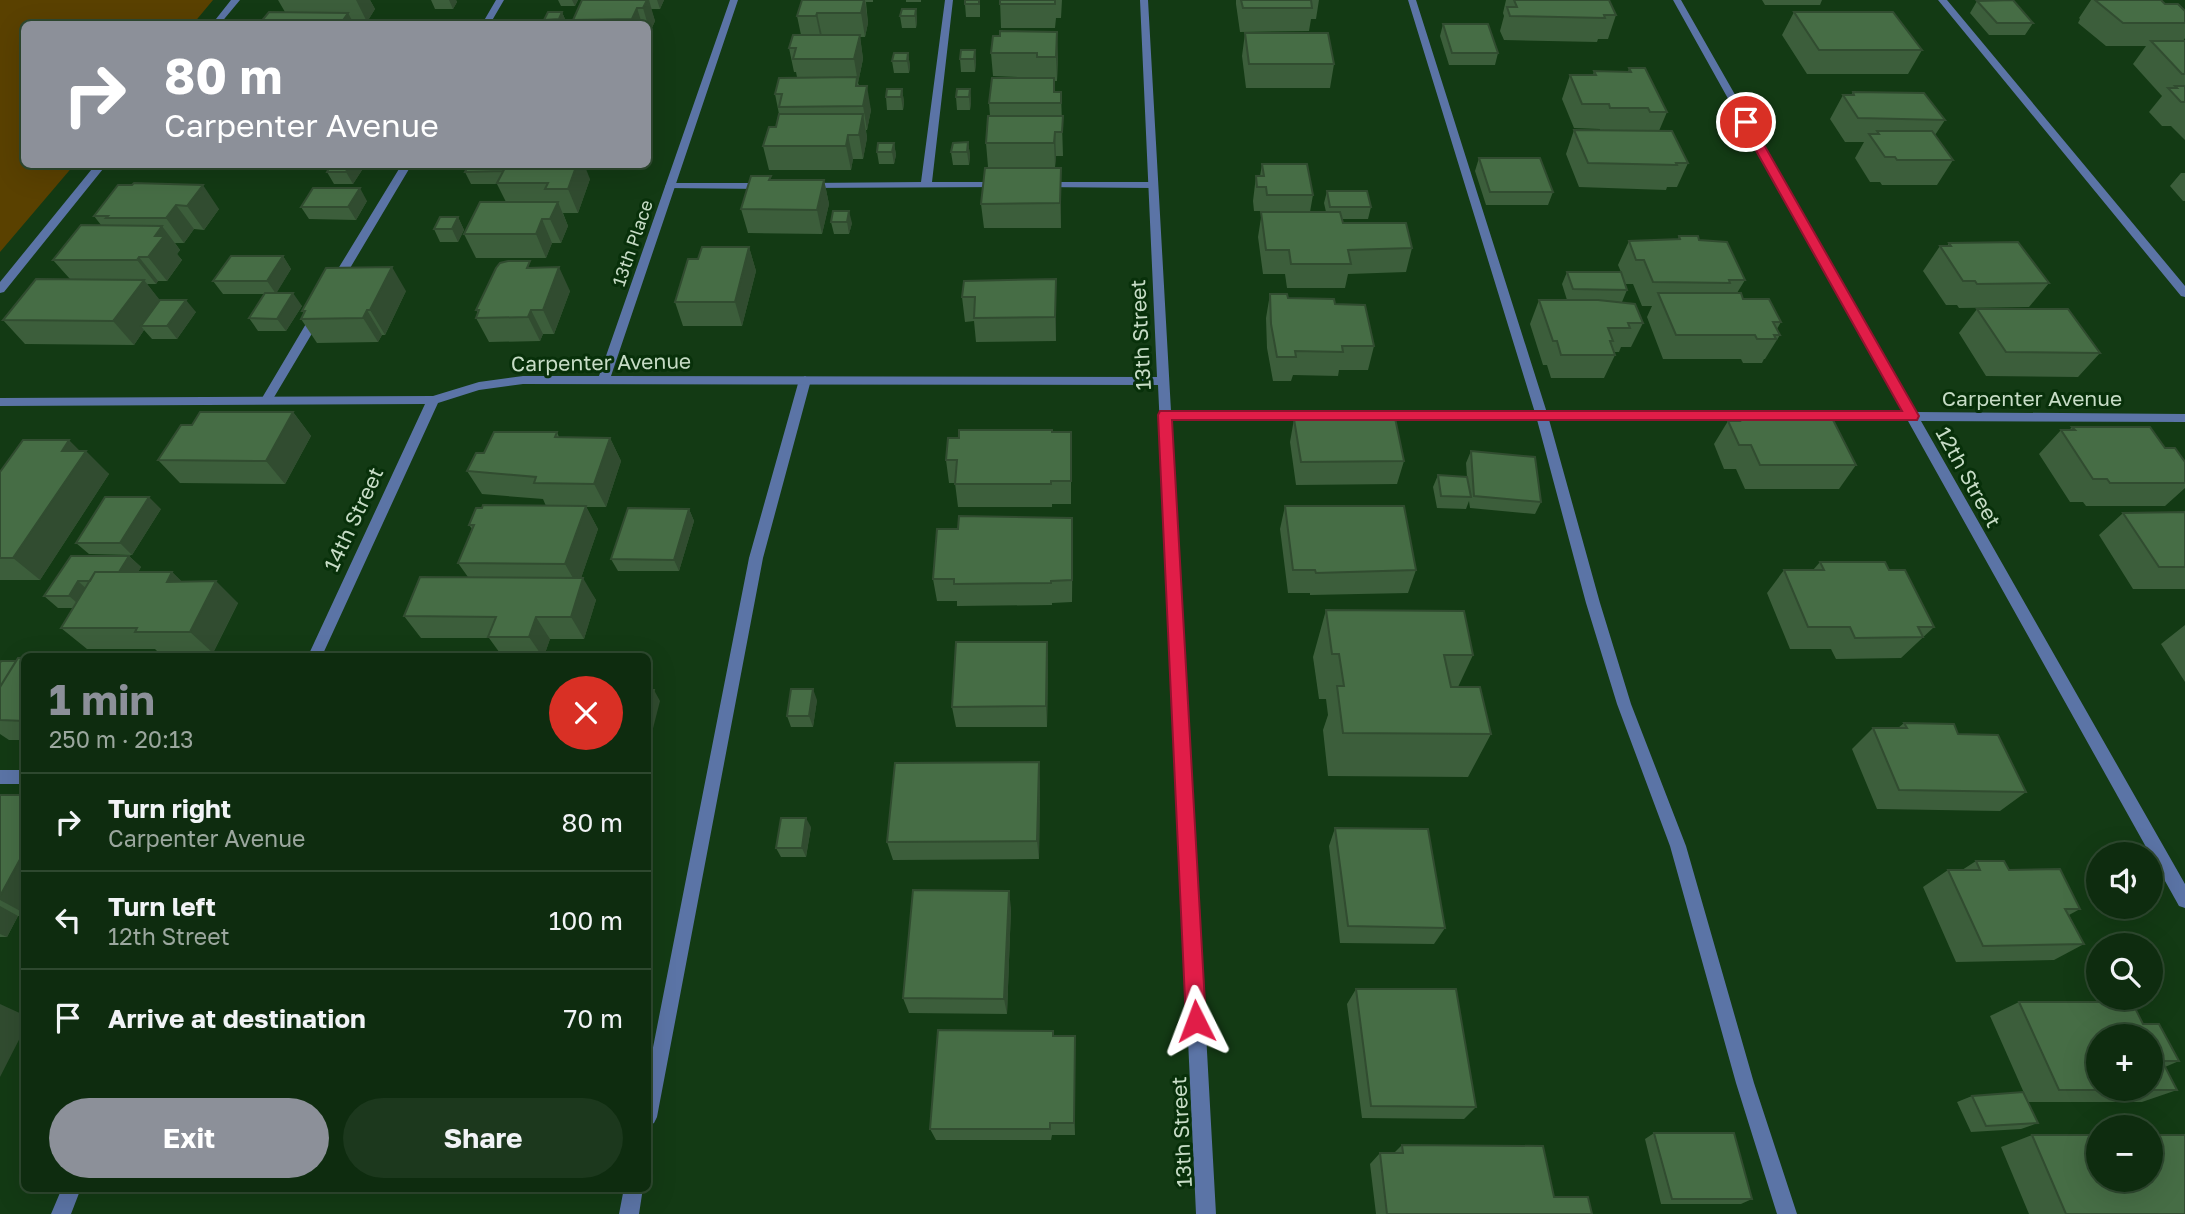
<!DOCTYPE html>
<meta charset="utf-8">
<style>
:root{--surface:#0e2c0f;--page:#1c381d;--text:#f1f3f6;--muted:#9ba79e;--line:#2e482f;--accent:#8c9099}
body{margin:0;font-family:"Golos Text",sans-serif;background:var(--page);color:var(--text);height:100vh;display:flex;flex-direction:column;font-size:26px;white-space:nowrap}
*{box-sizing:border-box;margin:0}
p{font-size:23px;color:var(--muted)}
.icon{flex:none;width:38px;height:38px;fill:none;stroke:currentColor;stroke-width:2;stroke-linecap:round;stroke-linejoin:round}
.map{position:relative;flex:1;overflow:hidden}
.panel{position:absolute;left:21px;top:653px;width:630px;height:539px;display:flex;flex-direction:column;background:var(--surface);border-radius:10px;box-shadow:0 7px 28px #0002,0 0 0 2px var(--line)}
.panel>*{flex:none}
.top-card{position:absolute;left:21px;top:21px;width:630px;height:147px;border-radius:10px;box-shadow:0 7px 28px #0002,0 0 0 2px var(--line);background:#8c9099;color:#fff;overflow:hidden}
.buttons{position:absolute;left:2086px;top:842px;display:grid;gap:14px}
.buttons a{display:grid;place-items:center;width:77px;height:77px;border-radius:50%;background:var(--surface);box-shadow:0 7px 28px #0002,0 0 0 2px var(--line);font-size:35px}
.pin{position:absolute;display:grid;place-items:center;width:60px;height:60px;color:#fff;margin:-30px;border:4px solid #fff;border-radius:50%;box-shadow:0 2px 7px #0007}
.me{position:absolute;width:77px;margin:-38px;rotate:357deg;stroke-linejoin:round;filter:drop-shadow(0 0 5px #0008)}
.turn{display:flex;align-items:center;gap:24px;height:147px;padding:0 28px;font-size:32px}
.turn .icon{width:91px;height:91px;stroke-width:2.5}
.turn b{display:block;font-size:49px;line-height:60px}
.round{display:grid;place-items:center;flex:none;width:74px;height:74px;border-radius:37px;background:var(--page)}
.summary{display:flex;align-items:center;justify-content:space-between;height:119px;padding:0 28px}
h1{font-size:42px;font-weight:700;line-height:52px;color:var(--accent)}
.button{display:flex;gap:14px;margin-top:auto;padding:14px 28px}
.button a{flex:1;height:80px;border-radius:42px;background:var(--accent);color:#fff;font-size:28px;font-weight:700;line-height:80px;text-align:center}
.button a+a{background:var(--page);color:var(--text)}
ul{padding:0;list-style:none}
li{display:flex;align-items:center;gap:21px;height:98px;padding:0 28px;border-top:2px solid var(--line)}
li div{flex:1}
li b{display:block;font-size:26px}
li em{font-style:normal}
.map>svg:first-child{display:block}
.green{fill:#5a4100}
.lines{fill:none;stroke-linecap:round;stroke-linejoin:round}
.service{fill:#5b74a6;fill-rule:evenodd}
.minor{fill:#5b74a6;fill-rule:evenodd}
.wall{fill:#3c5e3b}
.shaded-wall{fill:#314c30}
.building{fill:#466d45;stroke:#314c30;stroke-width:2;fill-rule:evenodd}
.route{fill:#e11d48;stroke:#92132f;stroke-width:2}
.labels{text-anchor:middle;dominant-baseline:central;stroke-width:6;stroke-linejoin:round;paint-order:stroke}
.far-street-label{font-size:18px;fill:#c7dcc6;stroke:#08300a}
.street-label{font-size:21px;fill:#c7dcc6;stroke:#08300a}
</style>
<div class="map">
<svg width="2185" height="1214" viewBox="0 0 2185 1214">
<rect width="100%" height="100%" fill="#133a14"/>
<path class="green" d="M0,0H213L193,24H24V164L74,165L0,252Z"/>
<g class="lines">
<path class="service" d="M496,0H504L490,24H482Z
M945,0H953L932,182H1001L1005,183V187L804,188L803,186L808,183L921,182Z
M1408,0H1416L1548,416L1600,603L1631,704L1686,846L1754,1083L1797,1214H1777L1736,1083L1670,846L1617,704L1586,603L1536,416Z
M1938,0H1947L2185,286V297L2181,296Z
M402,164H412L340,285H332L330,282Z
M1042,182H1153L1158,185L1153,188L1038,187V183Z
M670,183H767L772,186L767,189L666,188L665,186Z
M317,311L323,315L270,404H262L260,401L262,398L313,312Z
M805,376L811,380L763,558L657,1117L654,1123L648,1126V1073L749,558L799,380Z
M0,770H24V784H0Z
M624,1188H643L639,1214H619Z"/>
<path class="minor" d="M231,0H240L220,24H212Z
M730,0H738L611,376L1157,377L1140,0H1148L1171,411L1753,412L1759,416L1753,420L1172,419L1216,1214H1196L1158,385L523,384L479,390L438,403L322,656H308L425,404L0,406V398L433,396L479,382L523,376H599Z
M1673,0H1681L1916,412L2185,414V422L1921,421L2185,884V908L2179,906L1908,421L1812,420L1806,416L1812,412H1903Z
M96,164H107L4,292L0,293V282Z
M62,1188H81L71,1214H51Z"/>
</g>
<path class="wall" d="M278,0H370L375,9L367,22H358L359,24H259L285,12Z
M431,0H456L457,2L453,9H435Z
M558,0H578L575,6H561Z
M582,0H664L660,9H651L655,21L650,32H648V24H575L573,20Z
M802,0H873V2H866L868,23L865,37H860L863,59L858,83L871,110L867,130H866L867,138L863,159H853L851,170H769L763,146L776,127L779,114L775,94L797,77L796,72H794L789,48L801,35L797,16Z
M906,0H921V2H906Z
M980,0V17H966L965,4Z
M1000,0H1062L1061,18H1056L1055,28H1001Z
M1236,0H1319L1316,19H1311L1309,31L1240,32L1236,4Z
M1506,0H1609L1616,15L1608,39H1598L1597,42L1504,40L1500,31L1504,16L1503,13Z
M1762,0H1822L1820,5H1765Z
M2091,0H2161L2165,4L2185,11V38L2183,41H2185V140L2171,126H2162L2149,112L2162,96L2133,64L2146,46H2106L2078,23L2080,19L2079,18Z
M1977,1L2033,23L2025,35H1989L1970,13Z
M916,9L917,21L916,28H902L900,16Z
M562,12L567,24H546L544,20Z
M1794,12L1922,50L1908,74H1807L1782,35Z
M1443,24L1498,53L1495,65H1449L1440,36Z
M1245,33L1334,64L1330,88H1246L1242,56Z
M993,36L1058,55L1057,81H1054L1055,92H1061L1063,156H1056L1055,167H988L986,143L990,116L989,103L1038,78L993,76L991,53Z
M975,50L976,62L975,72H961L960,59Z
M908,53L910,66L909,73H894L892,61Z
M1629,68L1667,112L1659,131L1688,163L1677,187H1667L1666,190L1579,187L1566,154L1574,130H1600V129L1574,128L1562,99L1570,75H1593L1594,71L1628,72Z
M902,89L904,102L903,110H887L886,97Z
M970,89L971,102L970,110H957L956,97Z
M1853,92L1945,120L1935,135L1953,160L1937,185H1882L1880,182H1870L1855,158L1864,142H1845L1830,119L1843,95H1851Z
M968,142L970,155L969,165H953L951,152Z
M894,143L896,155L894,164H879L877,152Z
M1479,158L1553,192L1548,205H1486L1475,171Z
M331,164H359L362,170L353,184H334L327,172Z
M469,164L590,179L578,213H563L568,226L561,243H552L546,258H476L464,234L506,202L497,184H471L465,172Z
M1262,164L1313,195L1310,212H1326L1324,203L1327,191L1371,207L1368,219H1342L1343,223L1412,248L1406,272L1348,274L1345,288H1287L1285,274H1263L1258,237L1262,211H1254L1253,201L1256,176H1260Z
M2181,173H2185V201H2183L2170,186Z
M771,180H824L829,204L822,234L748,233L741,209Z
M118,185L219,209L204,230L194,229L184,243H175L180,250L177,254L182,260L167,281H158L156,284H147L160,301L196,312L177,339H152L144,330L134,345L25,344L3,320L70,279L53,260L101,225L94,216Z
M1061,192V228H984L981,204Z
M367,201L356,220L309,219L301,207Z
M833,211L852,223L849,234H834L831,222Z
M458,217L464,230L458,242H440L434,229Z
M1679,236L1699,240L1745,280L1737,293L1743,299L1781,322L1777,329L1780,335L1765,359H1764L1762,363H1743L1741,359H1663L1647,317L1652,306H1642L1633,284H1625L1627,290L1622,302L1643,323L1631,347H1621L1619,352H1614L1615,355L1604,378H1551L1547,365H1543L1530,324L1539,300H1567L1562,284L1567,272H1621L1618,265L1629,241L1678,239Z
M1949,243L2049,283L2029,307L1959,308L1957,305H1946L1923,271L1940,246H1947Z
M749,247L756,271L742,326H683L675,302L698,259Z
M283,256L291,269L276,293L302,306L286,331H258L249,318L265,294H223L213,281Z
M533,268L570,291L554,334H543L540,341L489,342L476,318L478,313L476,310Z
M1056,279V341L976,342L974,321L965,322L962,297Z
M406,291L385,335H382L378,342L317,343L301,319L304,314L302,311Z
M1270,294L1288,298L1335,304L1374,346L1368,370H1339L1338,376L1293,375L1291,381H1273L1267,348L1266,318Z
M1977,309L2100,353L2078,377L1986,376L1959,333Z
M293,412L311,436L285,484L180,483L158,460L192,425Z
M1737,414L1856,465L1839,489H1745L1736,469H1724L1714,444L1728,421H1732Z
M1294,419L1404,461L1397,484L1296,485L1290,442Z
M2072,427L2165,448L2185,462V488L2165,506H2086L2083,502H2070L2039,454L2061,430H2069Z
M557,432L559,437L610,438L621,461L606,507H586L598,529L581,578L596,600L584,639H550L544,656H502L489,638H421L404,616L468,577L458,563L472,529L469,525L546,506L543,499L482,494L467,471L484,453Z
M1052,432H1071V504H1052V507H958L955,483H949L946,460L959,438Z
M79,451L109,474L40,580H0V472Z
M1471,451L1541,502L1535,514L1470,508L1469,501L1466,509L1437,508L1433,487L1438,475L1467,477L1466,463Z
M1285,506L1416,570L1408,593L1310,595V593H1288L1280,529Z
M161,509L132,555L89,554L76,543Z
M689,509L694,521L679,571H618L611,559Z
M2185,512V589H2133L2099,535L2123,513Z
M1072,518V602L1052,603V605L957,606V601H937L933,579L958,529Z
M129,556L141,567L138,572H172L182,582L238,603L213,653H159L155,649H87L61,628L73,608H58L44,596Z
M1820,562L1889,570L1934,627L1901,658L1836,659L1831,649H1790L1767,593L1784,570H1813Z
M1326,610L1473,655L1458,687L1491,734L1468,777L1328,776L1323,730L1328,715L1326,699H1319L1313,657Z
M2185,625V682L2161,644Z
M1047,642L1048,663L1047,727H956L952,707Z
M24,658V740H9L0,734V663L16,661Z
M817,700L813,727H791L787,716Z
M1904,723L1958,734L2026,792L2000,811L1877,809L1852,749L1873,728H1898Z
M1040,781L1039,859L893,860L887,842Z
M0,795H24V916H18L7,937H0Z
M811,827L806,857H781L776,848Z
M1335,828L1445,928L1434,944L1340,943L1329,846Z
M1976,861L2009,870L2080,909L2069,915L2084,944L2054,960L1956,962L1923,887L1948,870H1962Z
M1011,908L1007,1014L909,1013L903,998Z
M1356,989L1476,1107L1464,1119L1362,1118L1347,1004Z
M2019,1002L2143,1024L2179,1061L2165,1067L2177,1090L2142,1102H2028L1990,1016Z
M1053,1036L1075,1050V1135H1052L1051,1140H936L930,1129Z
M1972,1096L2038,1123L2021,1129L1971,1132L1957,1102Z
M1654,1133L1752,1199L1741,1204H1661L1645,1139Z
M2032,1135L2185,1214H2029L2001,1147Z
M1402,1145L1554,1197L1592,1214H1376L1370,1164L1380,1153H1394Z"/>
<path class="shaded-wall" d="M356,0H370L375,9L367,22Z
M449,0H456L457,2L453,9Z
M572,0H578L575,6Z
M647,0H649L655,21L650,32L643,8Z
M657,0H664L660,9Z
M863,0H865L868,23L865,37L861,13Z
M637,8L642,24H634L632,19Z
M916,9L917,21L916,28L915,16Z
M562,12L567,24H561L559,19Z
M348,13L354,24L342,22Z
M817,13L822,36L821,40L816,16Z
M1057,32L1058,55L1057,81L1056,57Z
M860,35L863,59L858,83L854,59Z
M975,50L976,62L975,72L974,59Z
M908,53L910,66L909,73L907,61Z
M867,86L871,110L867,130L863,106Z
M902,89L904,102L903,110L901,97Z
M970,89L971,102L970,110L969,97Z
M863,114L867,138L863,159L859,135Z
M1055,132L1056,156L1055,167L1054,143Z
M848,135L853,159L851,170L846,146Z
M968,142L970,155L969,165L967,152Z
M894,143L896,155L894,164L892,152Z
M350,164H359L362,170L353,184L346,172Z
M577,164H584L590,179L578,213L568,189Z
M1061,168V228L1060,203Z
M824,180L829,204L822,234L817,210Z
M203,185L219,209L204,230L187,206Z
M360,188L367,201L356,220L348,207Z
M558,202L568,226L561,243L550,219Z
M176,205L194,229L184,243L166,218Z
M849,211L852,223L849,234L847,222Z
M458,217L464,230L458,242L452,229Z
M542,219L552,243L546,258L536,234Z
M162,226L180,250L177,254L182,260L167,281L148,257L155,236Z
M749,247L756,271L742,326L735,302Z
M283,256L291,269L276,294L267,281Z
M139,257L158,281L156,284L137,260Z
M392,267L406,291L385,335L370,310Z
M559,267L570,291L554,334L543,310Z
M1056,279V341L1055,317Z
M144,280L163,304L141,326L144,330L134,345L113,321Z
M293,293L302,306L286,331L277,319Z
M186,300L196,312L177,339L167,326Z
M367,310L382,335L378,342L363,318Z
M531,310L543,334L540,341L528,317Z
M293,412L311,436L285,484L266,461Z
M610,438L621,461L606,507L594,484Z
M69,440L83,454L86,451L109,474L40,580L13,558L62,451Z
M149,497L161,509L132,555L120,543Z
M586,506L598,529L578,587L565,564Z
M689,509L694,521L679,571L674,560Z
M1072,518L1073,541L1072,602Z
M129,556L141,567L126,593L114,581Z
M172,572L195,594L167,582Z
M583,578L596,600L584,639L571,617Z
M78,581L91,593L83,608L69,596Z
M216,581L238,603L213,653L190,632Z
M536,617L550,639L544,656H542L529,637Z
M1047,642L1048,663L1047,727L1046,706Z
M813,689L817,700L813,727L809,716Z
M654,690L660,701L648,748V713Z
M1039,762L1040,781L1039,859L1037,841Z
M806,818L811,827L806,857L802,848Z
M24,852V913L0,900V896Z
M1009,891L1011,908L1007,1014L1004,999Z
M0,906L18,916L7,937L0,934Z
M0,1004L24,1015V1030L0,1077Z
M1075,1036V1135L1074,1123Z"/>
<path class="building" d="M582,0H647L643,8H637L632,19L573,20Z
M802,0H864L861,13H817L816,16H797Z
M965,0H979V4H965Z
M1000,0H1055V4H1000Z
M1241,0H1311L1312,8H1243Z
M1514,0H1609L1616,15H1604L1605,18L1510,16L1507,7H1517Z
M2013,0L2033,23H1997L1977,1Z
M2095,0H2161L2165,4H2178L2185,11V23H2123Z
M902,9H916L915,16H900Z
M269,12L348,13L342,22L358,21L355,24H259Z
M548,12H562L559,19L544,20Z
M1794,12H1893L1922,50H1819Z
M1443,24H1488L1498,53H1452Z
M1000,31L1057,32L1056,57H1037V53H991L993,36H1000Z
M1245,33H1328L1334,64H1249Z
M793,35H860L854,59H793L796,48H789Z
M2151,41H2185V74H2182Z
M961,50H975L974,59H960Z
M894,53H908L907,61H892Z
M1629,68H1645L1667,112H1650L1648,108H1610L1609,104H1582L1570,75H1596L1594,71L1631,72Z
M857,77L856,86H867L863,106L779,107L782,94H775L779,78Z
M992,78H1054V92H1061V103H989Z
M2175,86H2185V102H2181L2168,88H2177Z
M887,89H902L901,97H886Z
M957,89H970L969,97H956Z
M1853,92L1924,93L1945,120L1858,118L1843,95H1854Z
M779,114H863L859,135H848L846,146H763L769,127H776Z
M988,116H1063L1062,132H1055L1054,143H986Z
M1574,130L1672,131L1688,163H1676L1677,165L1588,163Z
M1877,131H1932L1953,160H1897L1895,157H1885L1869,134H1879Z
M968,142L967,152H951L953,143Z
M878,143H894L892,152H877Z
M1479,158H1540L1553,192H1490Z
M331,164H350L346,172H327Z
M469,164H507L503,171L465,172Z
M507,164H577L568,189H545L548,183H497Z
M1262,164H1307L1313,195H1267L1266,187H1257L1256,176H1264Z
M985,168H1061L1060,203L981,204Z
M751,176H771L769,180H824L817,210L741,209Z
M134,183L203,185L187,206L176,205L166,218H106L108,216H94L118,185H132Z
M313,188H360L348,207H301Z
M1327,191H1367L1371,207H1330Z
M480,202H558L550,219H542L536,234H464Z
M833,211H849L847,222H831Z
M1261,212H1340L1343,223H1406L1412,248L1348,250L1351,264H1291L1289,250H1266Z
M440,217H458L452,229H434Z
M81,225L162,226L155,236H164L148,257H139L137,260H53Z
M1679,236H1698L1699,240L1727,242L1745,280H1729L1730,283L1653,282L1644,260H1636L1629,241L1680,239Z
M2018,242L2049,283L1977,284L1975,281H1963L1940,246H1951L1949,243Z
M702,247H749L735,302H675L688,259H698Z
M231,256H283L267,281H213Z
M508,261H530L527,268L559,267L543,310H531L528,317L476,318L479,310H476L496,268L500,263Z
M392,267L370,310H367L363,318L301,319L305,311H302L326,268Z
M1567,272H1621L1627,290L1573,289Z
M36,279L144,280L113,321L3,320Z
M1056,279L1055,317L974,318L975,297H962L964,281Z
M265,293H293L277,319L249,318Z
M1658,293H1741L1743,299H1769L1781,322H1773L1780,335H1774L1776,339H1757L1755,335H1676Z
M1270,294H1287L1288,298L1334,299L1335,304L1365,305L1374,346H1342L1343,352L1295,351L1296,357H1277L1271,324Z
M160,300H186L167,326H141Z
M1539,300H1598L1635,304L1643,323H1628L1630,328H1608L1613,341H1610L1615,355H1561L1557,341H1553Z
M1977,309H2068L2100,353L2006,352Z
M200,412H293L266,461L158,460L181,425H192Z
M1737,414H1830L1856,465H1760L1751,445H1739L1728,421H1740Z
M1341,415L1395,418L1404,461L1301,462L1294,419H1334Z
M2072,427H2150L2165,448H2175L2185,462V483H2110L2107,479H2093L2061,430H2075Z
M959,430H1052V432H1071V481H1051V484H955L957,460H946L948,438H959Z
M494,432H557L555,437L610,438L594,484L534,483L536,477L467,471L476,453H484Z
M23,440H69L62,451H86L13,558H0V472Z
M1471,451L1535,457L1541,502L1474,496Z
M1438,475L1467,477L1471,497L1441,496Z
M105,497H149L120,543H76Z
M483,505L586,506L565,564L458,563L474,525H469L476,508H482Z
M1285,506H1404L1416,570L1316,573L1315,570H1293Z
M628,508L689,509L674,560L611,559Z
M2185,512V567H2159L2123,513Z
M959,516L1072,518V580L1051,581V583L954,584V579H933L937,529H958Z
M71,556H129L119,572H95L90,581H78L69,596H44Z
M1820,562H1885L1889,570H1905L1934,627H1918L1923,637L1855,638L1850,627H1808L1784,570H1824Z
M95,572H172L167,582L216,581L190,632H135L137,628H61Z
M420,577L583,578L571,617H536L529,637H488L496,617L404,616Z
M1326,610L1464,611L1473,655H1444L1451,687H1480L1491,734L1343,733L1337,686H1344L1339,654H1332Z
M956,642H1047L1046,706L952,707Z
M18,658H24V721L0,720V687Z
M1,661H16L0,687V663Z
M791,689H813L809,716H787Z
M648,690H654L648,713Z
M1904,723L1954,724L1958,734L1998,735L2026,792L1899,790L1873,728H1907Z
M1039,762L1037,841L887,842L895,763Z
M0,795H24V852L0,896Z
M781,818H806L802,848H776Z
M1335,828L1428,829L1445,928L1348,926Z
M1976,861H2004L2009,870L2060,869L2080,909H2065L2084,944L1983,946L1948,870H1980Z
M913,890L1009,891L1004,999L903,998Z
M1356,989H1456L1476,1107L1371,1106Z
M2019,1002H2132L2143,1024H2159L2179,1061H2162L2177,1090H2059ZM2098,1036H2151V1088H2098Z
M938,1030L1053,1031V1036H1075L1074,1123H1050V1129H930Z
M2023,1092L2038,1123L1986,1126L1972,1096Z
M1654,1133H1734L1752,1199H1672Z
M2032,1135H2098V1180H2151V1135H2185V1214H2066Z
M1402,1145L1543,1146L1554,1197H1588L1592,1214H1387L1380,1153H1403Z"/>
<path class="route" d="M1746,118L1751,122L1919,416L1917,420H1172L1206,1021L1203,1028L1196,1031L1189,1028L1186,1021L1158,415L1160,411H1902L1740,122Z"/>
<g class="labels">
<g class="far-street-label">
<text transform="translate(632 243) rotate(-71)">13th Place</text>
</g>
<g class="street-label">
<text transform="translate(1140 335) rotate(-93)">13th Street</text>
<text transform="translate(601 362) rotate(-1)">Carpenter Avenue</text>
<text x="2032" y="398">Carpenter Avenue</text>
<text transform="translate(1969 477) rotate(61)">12th Street</text>
<text transform="translate(353 519) rotate(-65)">14th Street</text>
<text transform="translate(1181 1132) rotate(-93)">13th Street</text>
</g>
</g>
</svg>
<div class="buttons">
<a><svg class="icon" aria-label="sound" viewBox="0 0 24 24"><path d="M4 9h4l5-4v14l-5-4H4zM17 9q2 3 0 6"/></svg></a>
<a><svg class="icon" aria-label="search" viewBox="0 0 24 24"><circle cx="10" cy="10" r="6"/><path d="M15 15l6 6"/></svg></a>
<a>+</a>
<a>−</a>
</div>
<div class="pin" style="left:1746px;top:122px;background:#d93025"><svg class="icon" aria-label="arrive" viewBox="0 0 24 24"><path d="M6 21V4h12l-3 4 3 4H6"/></svg></div>
<svg class="me" style="left:1196px;top:1021px" viewBox="-20 -20 40 40"><path d="M0-17L14 15 0 8-14 15z" fill="#e11d48" stroke="#fff" stroke-width="4"/></svg>
<div class="top-card">
<div class="turn"><svg class="icon" aria-label="right" viewBox="0 0 24 24"><path d="M7 20v-9h11M14 6l5 5-5 5"/></svg><div><b>80 m</b>Carpenter Avenue</div></div>
</div>
<section class="panel">
<div class="summary"><div><h1>1 min</h1><p>250 m · 20:13</p></div><a class="round" style="background:#d93025;color:#fff"><svg class="icon" aria-label="close" viewBox="0 0 24 24"><path d="M6 6l12 12M18 6L6 18"/></svg></a></div>
<ul>
<li><svg class="icon" aria-label="right" viewBox="0 0 24 24"><path d="M7 20v-9h11M14 6l5 5-5 5"/></svg><div><b>Turn right</b><p>Carpenter Avenue</p></div><em>80 m</em></li>
<li><svg class="icon" aria-label="left" viewBox="0 0 24 24"><path d="M17 20v-9H6M10 6l-5 5 5 5"/></svg><div><b>Turn left</b><p>12th Street</p></div><em>100 m</em></li>
<li><svg class="icon" aria-label="arrive" viewBox="0 0 24 24"><path d="M6 21V4h12l-3 4 3 4H6"/></svg><div><b>Arrive at destination</b></div><em>70 m</em></li>
</ul>
<div class="button"><a>Exit</a><a>Share</a></div>
</section>
</div>
